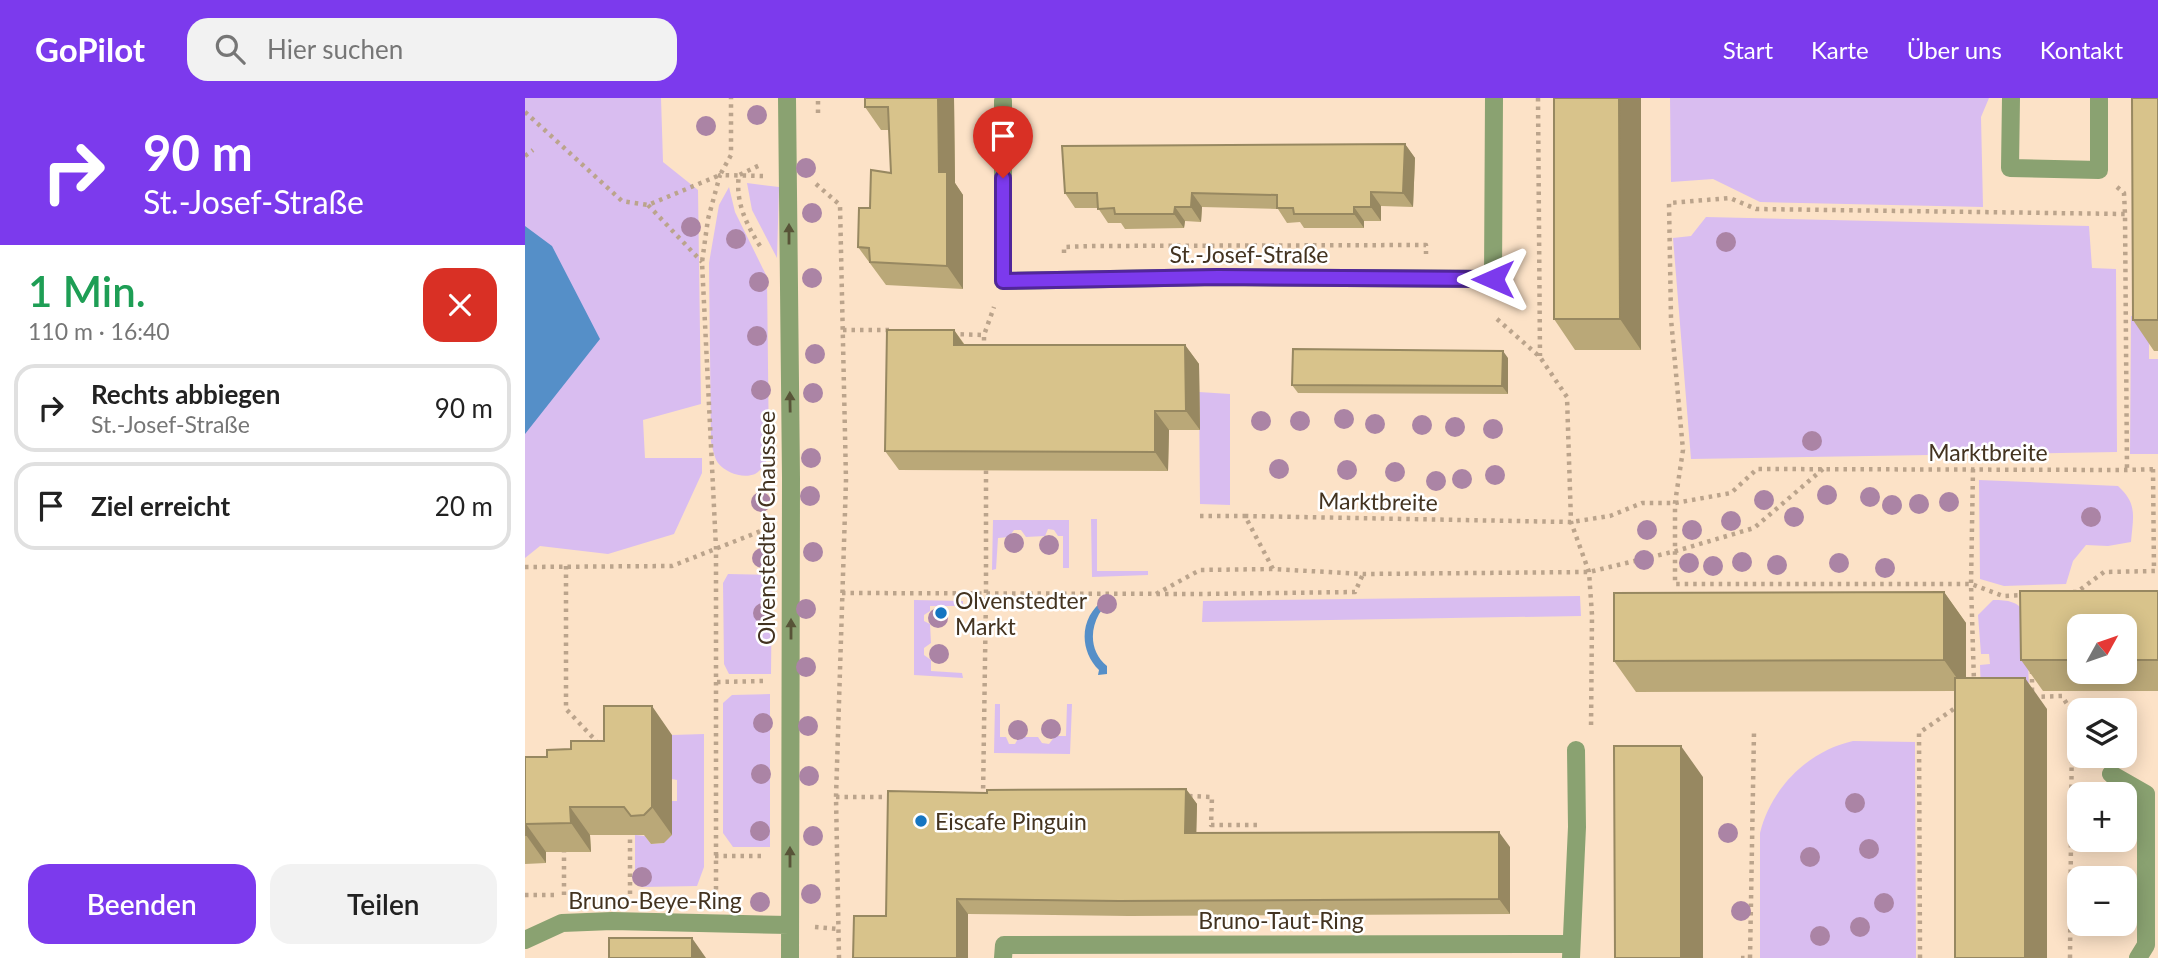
<!DOCTYPE html>
<html lang="de">
<meta charset="utf-8">
<style>
:root{--surface:#fff;--page:#f2f2f2;--text:#222;--muted:#767676;--line:#e0e0e0;--accent:#7c3aed}
body{margin:0;font-family:Lato,sans-serif;background:var(--page);color:var(--text);height:100vh;display:flex;flex-direction:column;font-size:26px;white-space:nowrap}
*{box-sizing:border-box;margin:0}
p{font-size:23px;color:var(--muted)}
.icon{flex:none;width:38px;height:38px;fill:none;stroke:currentColor;stroke-width:2;stroke-linecap:round;stroke-linejoin:round}
.map{position:relative;flex:1;overflow:hidden}
.details{display:flex;flex-direction:column;background:var(--surface);width:525px}
.details>*{flex:none}
.top-card{background:#7c3aed;color:#fff;overflow:hidden}
.needle{width:46px;rotate:50deg}
.fabs{position:absolute;left:1542px;top:516px;display:grid;gap:14px}
.fabs a{display:grid;place-items:center;width:70px;height:70px;border-radius:14px;background:var(--surface);box-shadow:0 4px 18px #0003;font-size:35px}
.pin{position:absolute;display:grid;place-items:center;width:60px;height:60px;color:#fff;margin:-72px -30px;border-radius:50% 50% 50% 0;rotate:-45deg;box-shadow:0 0 7px #0007}
.pin .icon{rotate:45deg}
.me{position:absolute;width:77px;margin:-38px;rotate:270deg;stroke-linejoin:round;filter:drop-shadow(0 0 5px #0008)}
.turn{display:flex;align-items:center;gap:24px;height:147px;padding:0 28px;font-size:32px}
.turn .icon{width:91px;height:91px;stroke-width:2.5}
.turn b{display:block;font-size:49px;line-height:60px}
.round{display:grid;place-items:center;flex:none;width:74px;height:74px;border-radius:21px;background:var(--page)}
.head{display:flex;align-items:center;justify-content:space-between;height:119px;padding:0 28px}
h1{font-size:42px;font-weight:600;line-height:52px;color:#1e9e55}
.cta{display:flex;gap:14px;margin-top:auto;padding:14px 28px}
.cta a{flex:1;height:80px;border-radius:21px;background:var(--accent);color:#fff;font-size:28px;font-weight:600;line-height:80px;text-align:center}
.cta a+a{background:var(--page);color:var(--text)}
ul{padding:0;list-style:none}
li{display:flex;align-items:center;gap:21px;height:88px;margin:0 14px 10px;padding:0 14px;border:4px solid var(--line);border-radius:21px}
li div{flex:1}
li b{display:block;font-size:26px}
li em{font-style:normal}
header{display:flex;align-items:center;gap:42px;box-sizing:border-box;height:98px;padding:0 35px;background:var(--accent);color:#fff}
header strong{font-size:33px}
nav{display:flex;gap:38px;margin-inline-start:auto;font-size:24px}
.search{width:490px;height:63px;background:var(--page);display:flex;align-items:center;gap:18px;box-sizing:border-box;padding:0 24px;border-radius:21px;color:var(--muted);font-size:26px}
main{display:flex;flex:1;min-height:0}
.map>svg:first-child{display:block}
.green{fill:#d9bdf0}
.water{fill:#558fc8}
.lines{fill:none;stroke-linecap:round;stroke-linejoin:round}
.path{stroke:#bba48c;stroke-width:4.5;stroke-dasharray:3.5 5;stroke-linecap:butt}
.minor{stroke:#8aa271;stroke-width:18}
.tree{fill:#ab84a5}
.wall{fill:#baa878;fill-rule:evenodd}
.shaded-wall{fill:#978861}
.building{fill:#d8c38b;stroke:#978861;stroke-width:2}
.oneway{fill:#585438}
.route-casing{stroke:#51269a;stroke-width:18}
.route{stroke:#7c3aed;stroke-width:12}
.poi-dot{fill:#1575c1;stroke:#fff;stroke-width:2.5}
.labels{text-anchor:middle;dominant-baseline:central;stroke-width:5;stroke-linejoin:round;paint-order:stroke}
.street-label{font-size:23px;fill:#433320;stroke:#fff}
.poi-label{font-size:23px;fill:#433320;stroke:#fff;text-anchor:start}
</style>
<header>
<strong>GoPilot</strong>
<div class="search"><svg class="icon" aria-label="search" viewBox="0 0 24 24"><circle cx="10" cy="10" r="6"/><path d="M15 15l6 6"/></svg>Hier suchen</div>
<nav><a>Start</a><a>Karte</a><a>Über uns</a><a>Kontakt</a></nav>
</header>
<main>
<section class="details">
<div class="top-card">
<div class="turn"><svg class="icon" aria-label="right" viewBox="0 0 24 24"><path d="M7 20v-9h11M14 6l5 5-5 5"/></svg><div><b>90 m</b>St.-Josef-Straße</div></div>
</div>
<div class="head"><div><h1>1 Min.</h1><p>110 m · 16:40</p></div><a class="round" style="background:#d93025;color:#fff"><svg class="icon" aria-label="close" viewBox="0 0 24 24"><path d="M6 6l12 12M18 6L6 18"/></svg></a></div>
<ul>
<li><svg class="icon" aria-label="right" viewBox="0 0 24 24"><path d="M7 20v-9h11M14 6l5 5-5 5"/></svg><div><b>Rechts abbiegen</b><p>St.-Josef-Straße</p></div><em>90 m</em></li>
<li><svg class="icon" aria-label="arrive" viewBox="0 0 24 24"><path d="M6 21V4h12l-3 4 3 4H6"/></svg><div><b>Ziel erreicht</b></div><em>20 m</em></li>
</ul>
<div class="cta"><a>Beenden</a><a>Teilen</a></div>
</section>
<div class="map">
<svg width="1633" height="860" viewBox="0 0 1633 860">
<rect width="100%" height="100%" fill="#fce2c7"/>
<path class="green" d="M0,0H136L138,64L173,92L176,306L118,322L120,360H177V375L149,436L83,456L15,448L0,460Z
M1145,0H1464L1456,19L1458,109L1235,104L1188,81L1146,84Z
M222,85L254,89L252,160L227,112Z
M204,89L210,114L242,179L244,358C241,364 237,372 230,376C218,381 201,375 193,365C189,359 188,351 186,344L184,165L194,107Z
M1181,119L1564,128L1567,170L1591,171L1592,354L1166,361L1148,140L1166,138Z
M1606,218L1624,220V261H1633V356H1605Z
M674,294L705,296V407L675,406Z
M1454,382L1593,388C1613,406 1608,419 1606,444L1583,448L1561,447L1548,463L1541,486L1479,488L1455,481Z
M566,421H572V473H623V477L567,479Z
M468,422H544V470H538V438H533L529,432L523,431L520,438L501,439L496,432H489L484,439L473,440L471,471L467,472Z
M203,476L247,477L246,576H204L199,566L198,485Z
M1055,498L1056,518L677,524L678,503Z
M389,502L438,503V508H405V513L399,517V523L405,526L406,545L399,550V557L406,562V573L437,575L438,580L389,577Z
M1468,502C1483,502 1494,503 1502,518L1504,595L1456,594L1455,567L1465,566L1464,556H1456L1453,517Z
M245,596V749H208L198,735V605L207,597Z
M470,606H475V639H481L484,646H490L494,639H513L517,645L524,646L530,638H541L542,606H547L545,656L469,655Z
M179,636V769L172,788L118,789L110,782V737L120,738L126,746L139,745L147,703H152V682L147,681V637Z
M1328,643L1390,644L1391,860H1235V735C1246,690 1283,653 1328,643Z"/>
<path class="water" d="M0,128L27,148L75,241L0,336Z
M580,501C580,509 578,510 574,516C564,534 566,555 582,568V576L573,577L574,572C553,551 555,518 580,501Z"/>
<g class="lines">
<path class="path" d="M1013,0L1015,258
M0,14L97,103L123,107L195,77L206,57V0
M293,15V0
M0,58L8,52
M291,86L315,107L321,382L311,699L314,860
M1592,89L1599,95L1600,116L1602,372
M123,107L177,164
M235,148C221,126 210,103 214,77L235,67
M539,155V149L567,148L901,147V156
M972,221L1015,259L1042,299L1046,424L1064,474L1067,517L1066,632
M318,232H366
M427,236L459,237
M459,251V237L469,209
M1298,371L1229,430L1151,453L1064,474L838,476L748,471L720,418L1046,424L1085,418L1117,405H1150L1206,395L1232,371L1602,372L1633,371
M1448,371L1446,486L1449,584
M1628,371L1629,473
M675,418H720
M41,468V611L73,645
M0,469L147,468L241,431
M1548,494H1552L1579,474L1633,473
M317,495L676,496L830,494L838,476
M631,496L675,472L748,471
M1501,497L1478,498L1446,486H1150V405L1158,352L1146,221L1144,105L1205,100L1231,111L1600,116
M192,584L240,583
M1507,593V574
M1508,599L1537,598L1554,625
M664,698L687,699L686,727H732
M311,699H368
M458,699L461,496V368
M190,758H238
M105,796V737
M0,797H31
M39,797V754
M191,800V450L177,164L183,121L195,77L238,78
M290,829L314,831
M1216,860H1225
M1225,860L1229,634
M1395,860L1394,635L1433,608
M1545,860L1547,616"/>
<path class="minor" d="M262,0L266,380L265,860
M1486,0L1485,70L1574,72V0
M478,3V183L693,179L968,181L969,0
M1586,676L1621,696V847L1613,860
M0,842L37,825L87,823L264,827
M478,860L479,847L1046,846
M1046,860L1052,729L1051,652"/>
</g>
<g class="tree">
<circle cx="232" cy="17" r="10"/>
<circle cx="181" cy="28" r="10"/>
<circle cx="281" cy="70" r="10"/>
<circle cx="287" cy="115" r="10"/>
<circle cx="166" cy="129" r="10"/>
<circle cx="211" cy="141" r="10"/>
<circle cx="1201" cy="144" r="10"/>
<circle cx="287" cy="180" r="10"/>
<circle cx="234" cy="184" r="10"/>
<circle cx="232" cy="238" r="10"/>
<circle cx="290" cy="256" r="10"/>
<circle cx="236" cy="292" r="10"/>
<circle cx="288" cy="295" r="10"/>
<circle cx="819" cy="321" r="10"/>
<circle cx="736" cy="323" r="10"/>
<circle cx="775" cy="323" r="10"/>
<circle cx="850" cy="326" r="10"/>
<circle cx="897" cy="327" r="10"/>
<circle cx="930" cy="329" r="10"/>
<circle cx="968" cy="331" r="10"/>
<circle cx="1287" cy="343" r="10"/>
<circle cx="286" cy="360" r="10"/>
<circle cx="754" cy="371" r="10"/>
<circle cx="822" cy="372" r="10"/>
<circle cx="870" cy="374" r="10"/>
<circle cx="970" cy="377" r="10"/>
<circle cx="937" cy="381" r="10"/>
<circle cx="911" cy="383" r="10"/>
<circle cx="1302" cy="397" r="10"/>
<circle cx="285" cy="398" r="10"/>
<circle cx="1345" cy="399" r="10"/>
<circle cx="1239" cy="402" r="10"/>
<circle cx="236" cy="404" r="10"/>
<circle cx="1424" cy="404" r="10"/>
<circle cx="1394" cy="406" r="10"/>
<circle cx="1367" cy="407" r="10"/>
<circle cx="1269" cy="419" r="10"/>
<circle cx="1566" cy="419" r="10"/>
<circle cx="1206" cy="423" r="10"/>
<circle cx="1122" cy="432" r="10"/>
<circle cx="1167" cy="432" r="10"/>
<circle cx="489" cy="445" r="10"/>
<circle cx="524" cy="447" r="10"/>
<circle cx="288" cy="454" r="10"/>
<circle cx="237" cy="460" r="10"/>
<circle cx="1119" cy="462" r="10"/>
<circle cx="1217" cy="464" r="10"/>
<circle cx="1164" cy="465" r="10"/>
<circle cx="1314" cy="465" r="10"/>
<circle cx="1252" cy="467" r="10"/>
<circle cx="1188" cy="468" r="10"/>
<circle cx="1360" cy="470" r="10"/>
<circle cx="582" cy="506" r="10"/>
<circle cx="281" cy="511" r="10"/>
<circle cx="238" cy="515" r="10"/>
<circle cx="413" cy="520" r="10"/>
<circle cx="414" cy="556" r="10"/>
<circle cx="281" cy="569" r="10"/>
<circle cx="238" cy="625" r="10"/>
<circle cx="283" cy="628" r="10"/>
<circle cx="526" cy="631" r="10"/>
<circle cx="493" cy="632" r="10"/>
<circle cx="236" cy="676" r="10"/>
<circle cx="284" cy="678" r="10"/>
<circle cx="1330" cy="705" r="10"/>
<circle cx="235" cy="733" r="10"/>
<circle cx="1203" cy="735" r="10"/>
<circle cx="288" cy="738" r="10"/>
<circle cx="1344" cy="751" r="10"/>
<circle cx="1285" cy="759" r="10"/>
<circle cx="117" cy="779" r="10"/>
<circle cx="286" cy="796" r="10"/>
<circle cx="235" cy="804" r="10"/>
<circle cx="1359" cy="805" r="10"/>
<circle cx="1216" cy="813" r="10"/>
<circle cx="1335" cy="829" r="10"/>
<circle cx="1295" cy="838" r="10"/>
</g>
<path class="wall" d="M429,0L430,85L438,97V191L361,187L333,149L366,75L364,32H356L340,9Z
M1029,0H1116V252H1050L1029,221Z
M1633,0V253H1629L1608,222Z
M880,46L890,60L888,109L856,108V123H839V130H779L775,124L762,125L753,111L677,109L676,124L660,123L659,130L600,131L596,125H583L573,110H550L540,95Z
M429,232L440,247H660L674,266L675,332H644L643,373L374,372L360,353Z
M983,260V296L773,295L767,287Z
M1495,493H1633V593H1518L1496,562ZM1554,528H1600V574H1554Z
M1419,494L1441,525V580L1522,611L1430,593L1111,594L1089,563Z
M147,637V737L139,745L126,746L119,737H65L66,754H21V765L0,766V659H22L79,643Z
M661,691L672,706L671,735L985,749V816L604,818L443,816V860H328L361,818L462,695Z"/>
<path class="shaded-wall" d="M413,0H429L430,85L438,97V191L422,168L414,74Z
M1094,0H1116V252L1095,221Z
M880,46L890,60L888,109L878,95Z
M846,94L856,108V123L846,109Z
M667,95L677,109L676,124L666,109Z
M650,109L660,123L659,130L649,116Z
M829,109L839,123V130L829,116Z
M429,232L442,251L429,247Z
M660,247L674,266L675,332L661,313Z
M978,253L983,260V296L977,288Z
M630,313L644,332L643,373L630,354Z
M1419,494L1441,525V593L1419,562Z
M1500,580L1522,611V860H1500Z
M127,608L147,637V737L127,709Z
M1156,648L1178,679V860H1156Z
M661,691L672,706L671,750L660,735Z
M45,709L65,737L66,754L46,725Z
M1,726L21,754V765L1,737Z
M974,734L985,749V816L974,801Z
M432,801L443,816V860H432Z
M167,840L181,860H167Z"/>
<path class="building" d="M340,0H413L414,74H422V168L345,164L344,150L333,149L334,110H345L346,72L366,75L363,9H340Z
M1029,0H1094L1095,221H1029Z
M1607,0H1633V222H1608Z
M880,46L878,95L846,94V109H829V116H769L768,110H752V97L667,95L666,109H650L649,116H590L589,110L573,111L572,95H540L537,48Z
M362,232H429V247H660L661,313H630V354L360,353Z
M768,251L978,253L977,288L767,287Z
M1495,493H1633V562H1600V528H1554V562H1496Z
M1419,494V562L1089,563V495Z
M1430,580H1500V860H1430Z
M79,608H127V709L119,717L106,718L99,709H45L46,725L1,726V737H0V659H22V652L46,651V643H79Z
M1089,648H1156V860H1090Z
M661,691L660,735L974,734V801L594,803L432,801V860H328L329,818H361L363,693L462,695V692Z
M84,840H167V860H84Z"/>
<defs><path id="oneway-solid" d="M-6-.8H1V-3.2L6.5 0L1 3.2V.8H-6Z" transform="scale(1.75)"/></defs>
<g class="oneway">
<use href="#oneway-solid" transform="translate(264 136) rotate(-90)"/>
<use href="#oneway-solid" transform="translate(265 304) rotate(-91)"/>
<use href="#oneway-solid" transform="translate(266 531) rotate(-90)"/>
<use href="#oneway-solid" transform="translate(265 759) rotate(-90)"/>
</g>
<g class="lines">
<defs>
<path id="route" d="M478,80V183L693,179L968,181"/>
</defs>
<use href="#route" class="route-casing"/>
<use href="#route" class="route"/>
</g>
<g class="poi-dot">
<circle cx="416" cy="515" r="7"/>
<circle cx="396" cy="723" r="7"/>
</g>
<g class="labels">
<g class="street-label">
<text x="724" y="156">St.-Josef-Straße</text>
<text x="1463" y="354">Marktbreite</text>
<text transform="translate(853 403) rotate(1)">Marktbreite</text>
<text transform="translate(241 430) rotate(-90)">Olvenstedter Chaussee</text>
<text x="130" y="802">Bruno-Beye-Ring</text>
<text x="756" y="822">Bruno-Taut-Ring</text>
</g>
<g class="poi-label">
<text x="430" y="502">Olvenstedter<tspan x="430" dy="26">Markt</tspan></text>
<text x="410" y="723">Eiscafe Pinguin</text>
</g>
</g>
</svg>
<div class="fabs">
<a><svg class="needle" viewBox="-14 -14 28 28"><path d="M0-13l5 13h-10z" fill="#e53935"/><path d="M0 13l5-13h-10z" fill="#767676"/></svg></a>
<a><svg class="icon" aria-label="layers" viewBox="0 0 24 24"><path d="M12 4l9 5-9 5-9-5zM3 14l9 5 9-5"/></svg></a>
<a>+</a>
<a>−</a>
</div>
<div class="pin" style="left:478px;top:80px;background:#d93025"><svg class="icon" aria-label="arrive" viewBox="0 0 24 24"><path d="M6 21V4h12l-3 4 3 4H6"/></svg></div>
<svg class="me" style="left:968px;top:181px" viewBox="-20 -20 40 40"><path d="M0-17L14 15 0 8-14 15z" fill="#7c3aed" stroke="#fff" stroke-width="4"/></svg>
</div>
</main>
